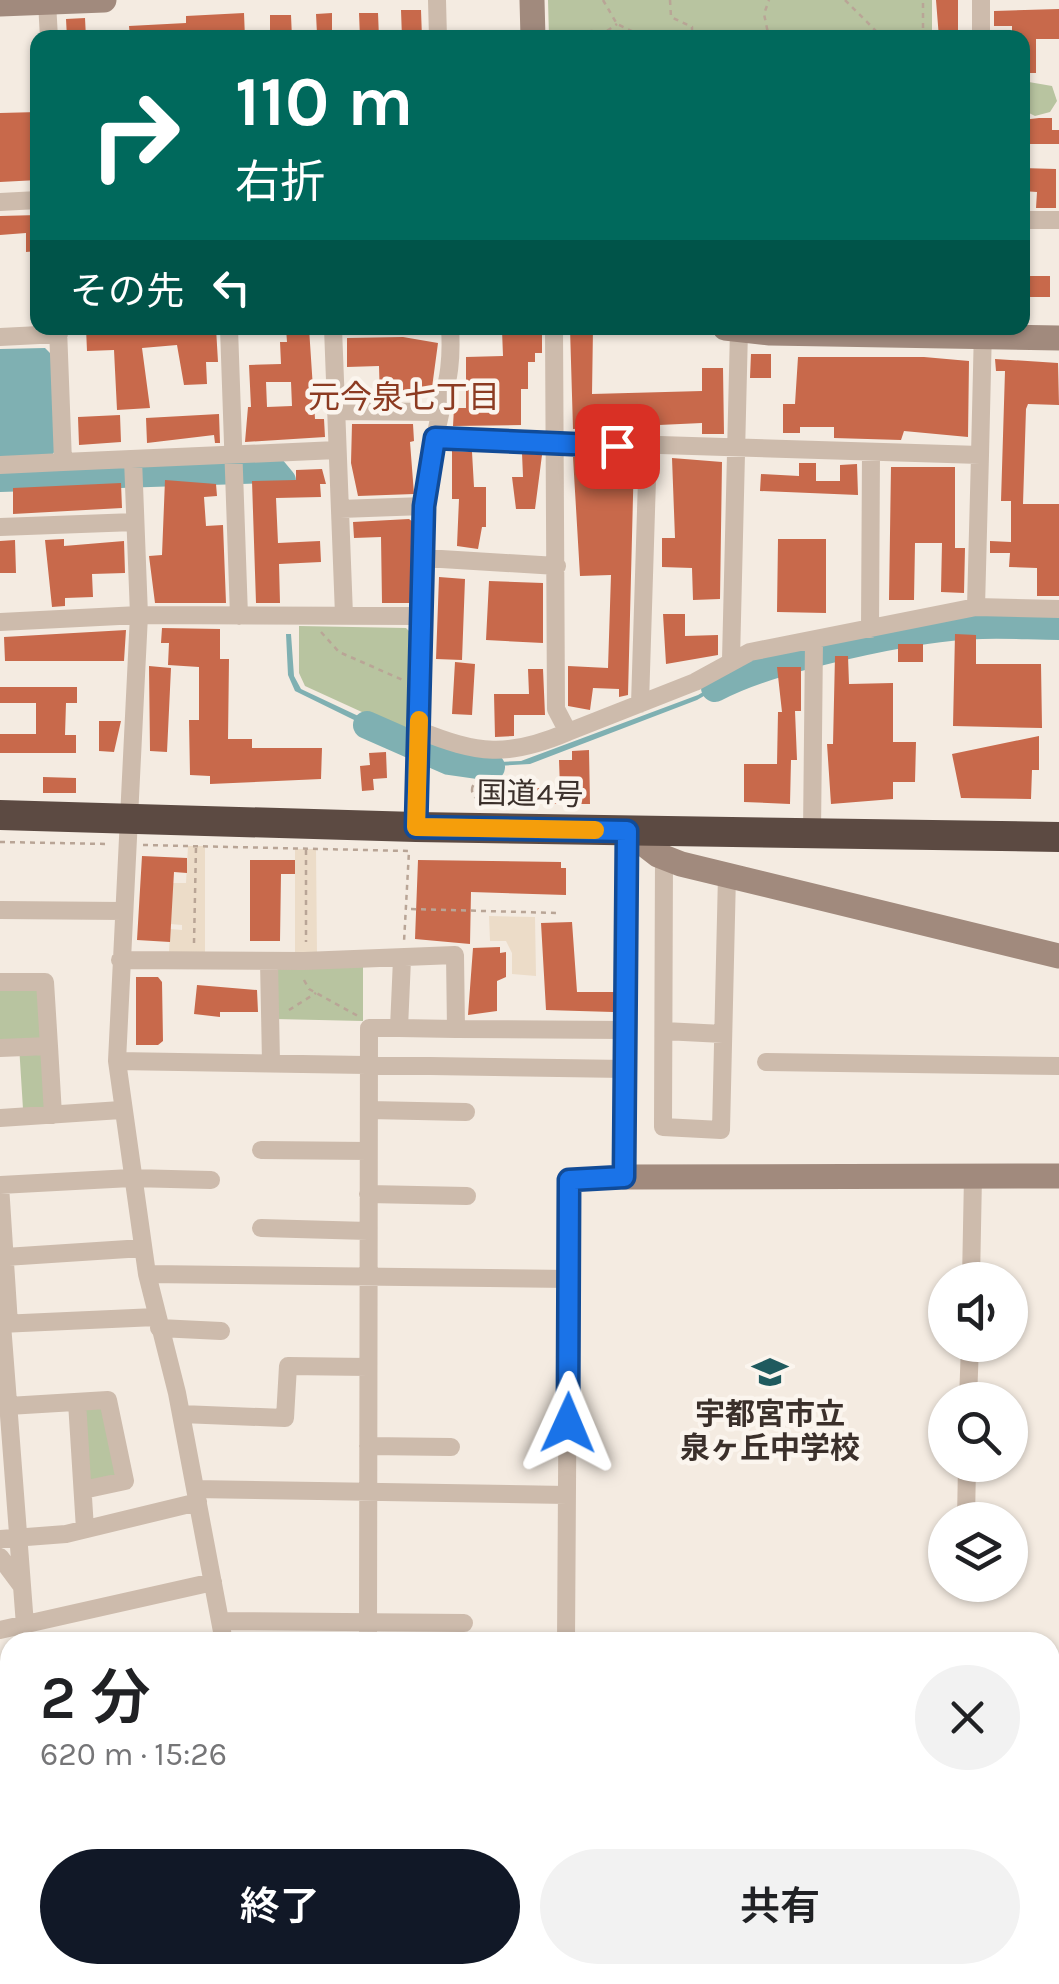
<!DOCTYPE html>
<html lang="ja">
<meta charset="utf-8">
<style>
:root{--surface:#fff;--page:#f2f2f2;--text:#202124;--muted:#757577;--accent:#111827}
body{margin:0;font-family:Karla,"Noto Sans JP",sans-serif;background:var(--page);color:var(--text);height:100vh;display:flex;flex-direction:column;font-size:38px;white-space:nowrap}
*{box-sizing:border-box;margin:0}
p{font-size:32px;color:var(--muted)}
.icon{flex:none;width:55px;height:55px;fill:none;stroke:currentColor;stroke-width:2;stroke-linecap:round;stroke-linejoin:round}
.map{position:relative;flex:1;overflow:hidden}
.panel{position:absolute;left:0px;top:1632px;width:1060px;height:352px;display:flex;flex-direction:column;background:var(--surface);border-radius:30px 30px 0 0;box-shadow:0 2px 8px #0004}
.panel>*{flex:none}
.top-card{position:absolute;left:30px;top:30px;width:1000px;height:305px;border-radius:20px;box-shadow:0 2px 8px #0004;background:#00695c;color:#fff;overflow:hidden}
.controls{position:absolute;left:928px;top:1262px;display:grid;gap:20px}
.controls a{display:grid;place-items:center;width:100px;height:100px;border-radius:50%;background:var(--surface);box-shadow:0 2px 8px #0004;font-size:50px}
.pin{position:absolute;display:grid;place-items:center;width:85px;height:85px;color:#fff;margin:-42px;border-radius:20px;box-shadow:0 5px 15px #0006}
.me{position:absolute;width:110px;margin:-55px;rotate:1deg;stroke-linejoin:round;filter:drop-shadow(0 0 8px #0008)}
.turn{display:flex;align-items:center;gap:35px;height:210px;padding:0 40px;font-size:45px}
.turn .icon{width:130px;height:130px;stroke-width:2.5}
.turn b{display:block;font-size:70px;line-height:85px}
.then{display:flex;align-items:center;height:95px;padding:0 40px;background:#0003;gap:20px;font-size:38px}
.round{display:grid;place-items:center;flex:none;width:105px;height:105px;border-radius:52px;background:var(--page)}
.overview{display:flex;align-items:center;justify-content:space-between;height:170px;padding:0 40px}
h1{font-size:60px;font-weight:600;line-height:75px}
.action{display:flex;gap:20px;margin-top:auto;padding:20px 40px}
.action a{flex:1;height:115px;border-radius:60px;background:var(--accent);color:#fff;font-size:40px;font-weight:600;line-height:115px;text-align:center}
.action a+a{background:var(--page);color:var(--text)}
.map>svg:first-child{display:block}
.green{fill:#b8c4a0}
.plaza{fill:#ecdcc8}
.water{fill:#7fb0b2}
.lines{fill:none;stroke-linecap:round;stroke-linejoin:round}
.stream{stroke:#7fb0b2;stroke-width:5}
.river{stroke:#7fb0b2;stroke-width:28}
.building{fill:#c8694b;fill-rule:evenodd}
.path{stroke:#b9a596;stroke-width:2.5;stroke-dasharray:5 5;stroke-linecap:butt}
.lane{stroke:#cdbbac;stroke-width:9}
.street{stroke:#cdbbac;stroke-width:18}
.secondary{stroke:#a18a7d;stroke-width:25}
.highway{stroke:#5c4a42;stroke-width:30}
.route-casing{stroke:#114b97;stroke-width:25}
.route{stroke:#1a73e8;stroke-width:18}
.slow{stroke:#f59e0b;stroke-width:18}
.labels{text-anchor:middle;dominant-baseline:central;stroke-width:9;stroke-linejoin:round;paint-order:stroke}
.street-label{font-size:30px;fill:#3b302b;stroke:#fbf5ee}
.poi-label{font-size:30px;font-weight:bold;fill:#3b302b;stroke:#fbf5ee}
.neighbourhood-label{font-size:32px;fill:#8c3b22;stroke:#fbf5ee}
</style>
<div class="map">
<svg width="1059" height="1984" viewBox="0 0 1059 1984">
<rect width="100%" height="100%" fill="#f4ebe1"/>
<path class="green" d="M548,0H932V37H549Z
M1023,81L1052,86L1057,101L1050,112L1035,116L1023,110Z
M299,626L406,628L413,635L410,734L305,686L299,673Z
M363,967V1021L275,1019L274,975L278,969Z
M42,986L48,1108L23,1109L19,1045H0V987Z
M105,1404L121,1479L86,1486L81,1405Z"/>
<path class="plaza" d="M188,846H205V954L169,952L170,929L182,930V925L170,924L173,883H186Z
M295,849H316L317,954L295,955Z
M489,916L535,917L536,976L512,974V953L506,941H490Z"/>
<path class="water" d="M45,348L53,356L57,448L50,458L0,459V349Z
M978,623L1059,624V629L978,626L830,654V651Z
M286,634H291L294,676L301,689L403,737L401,743L295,691L288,675Z
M799,657V661L747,671L697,700L530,764L479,767L438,756L440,752L478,763L521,761L698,695L746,667Z"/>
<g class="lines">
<path class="stream" d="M1050,1954L1059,1950
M975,1984L998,1975"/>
<path class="river" d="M0,478L272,469L282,481
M715,688C771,658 917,626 982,625C1008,624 1033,626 1059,626
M367,725L449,761L491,767"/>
</g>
<path class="building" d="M936,0H958V38H939Z
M1059,9V39H1036V73H1022V38H1012V26H994V11Z
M401,10H421L422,38H402Z
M244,13L245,38H130L129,26L186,23V16Z
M332,13V34H317L316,14Z
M359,13H378L379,38H360Z
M270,15H291L292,38H270Z
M85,18L86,38H67L66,19Z
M38,112V180L0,182V113Z
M1039,118H1052V130H1059V144H1022V120Z
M1022,168L1056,169V208H1036L1037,192L1022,191Z
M38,215V251L26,252V233L0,235V216Z
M1022,276H1050V297H1022Z
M86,328H216L218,362H206L207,384L184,385L177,345L142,348L150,408L117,410L114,350L87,351Z
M286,328H309L315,419H324L325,437L245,442L248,407H251L249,365L281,364L280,342H287ZM266,382H291L292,406L267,407Z
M570,328H593L592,394L702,391V368H723L724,434H702V423L573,429Z
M542,329V353H535V362H528V389H521V425L453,426L454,408H466V357L503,356L502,330Z
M403,337L438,343L431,395L380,399L379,366L347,367V338Z
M751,354H771V378H750Z
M798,357H924L969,361L968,437L904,431L901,440L834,438V427H800V433H783V404H795Z
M995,359L1058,363L1059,405L1028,404L1026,409L1023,504H1059V596H1037V568L1009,567L1010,553H990V541L1011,542V501H1001L1005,371H996Z
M219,414L220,443H215L214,435L147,443L146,418Z
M120,415L121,442L79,445L78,417Z
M352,424H413L414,441L410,442L414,494L358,496L351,463Z
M452,451L472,452L474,487H486V527H482L478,549L457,546L459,499H452Z
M522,453L542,455L535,509H516L512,477H523Z
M573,457H634L628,695L619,697V689L593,688L590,710L568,706V666L608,668L611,575L580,576Z
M672,458L722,462L720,599L693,600L692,568L662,567V538H675Z
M799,463H816V481H840V465L857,464L858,495L760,491L761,474L799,476Z
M891,467H955V548H965L964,593L941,592L942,543H915L914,600H889Z
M322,469L326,484H320L321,497L276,498L278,543L320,541L321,562L279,564L280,603H256L252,481L296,480V470Z
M165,480L216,484L217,496L204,497L206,526L223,525L226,603H155L149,556L162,555Z
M121,483L122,508L13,514V488Z
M409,519L413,522L411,603H382L381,537L354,538L353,522Z
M64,539V546L124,541L125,573L92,574L93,597L65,598V606L52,607L45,540Z
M778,539H826V613L777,612Z
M15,540L16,573H0V541Z
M439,577L465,579L462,660L436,659Z
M489,581L543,583V643L486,640Z
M663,614H685V636L718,635V655L666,664Z
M162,628L220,629V659H229L228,739H252V748H322L321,779L210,784V776L190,775L189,720H199V667L168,665L169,643H161Z
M126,630L124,661H5L4,637Z
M955,634L976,635V664H1041L1042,728L953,726Z
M898,644H923V662H898Z
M835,656H848L849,684L893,683V742H916L915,782H893V799L831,804L827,744H833Z
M455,662L475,664L472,715L452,714Z
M149,666L171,668L167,752L150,751Z
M777,667H801V711H795L797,760H791L790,804L744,802V764H777L778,712H782Z
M528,669H543L545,715H514V736L495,737L494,694H529Z
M0,687H77V703H66L65,735H76V753H0V734H36V703H0Z
M99,721H121L114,752L99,751Z
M1039,736V770H1032L1031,799L961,798L952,754Z
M589,750L590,804H534V788H560L559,760H572V751Z
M386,752L387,778L373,779L374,790L362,791L360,766L370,765L369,753Z
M43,777L76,778V793H43Z
M142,856L187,858V873L174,872L170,942L137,940Z
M250,860H295V874H281L280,941H250Z
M418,860L561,862V868H566V895L471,892L470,944L415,939Z
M572,922L577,992H614L613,1012L546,1010L541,923Z
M500,947V953L506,952V977L497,981V1011L468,1015L473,948Z
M136,977H158L162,982L163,1041L158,1045H136Z
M197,985L257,990L258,1012H220V1017L194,1014Z"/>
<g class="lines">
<path class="path" d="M603,0L617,24L642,36L674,38
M670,0L671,17L692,27V38
M845,0L883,38
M580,38L591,31L604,33L617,24
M763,38L768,33L764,14L769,0
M923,38V0
M321,632L339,652L403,680
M472 790a10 10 0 1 1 20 0a10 10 0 1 1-20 0Z
M0,842L110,844
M143,845L409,851L404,942
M306,850V942
M411,909L559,913
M194,943L196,847
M304,980L309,989L358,1016
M289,1010L316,993
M1055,1984L1059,1981"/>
<path class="lane" d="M0,1781L10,1778"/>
<path class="street" d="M437,0L438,38
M981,0V38
M47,2L49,38
M0,202L38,200
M1022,220H1059
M58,328L63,462L337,450
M229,328L239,616
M333,328L344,615
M554,328L556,709L568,732L695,682L750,652L976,607L1059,609
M0,337L59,334
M336,411L440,412
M435,438L980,455L983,328
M133,459L139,615L117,1061L147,1274L177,1393L224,1642
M0,465L63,462
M340,509L424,506
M0,527L135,522
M425,558C425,516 428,476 436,434C444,390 453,374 450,328
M976,607L980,455
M0,622L139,615L422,616
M870,629L871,452
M731,660L739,330
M640,704L648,447
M418,730C478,754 507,758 568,732
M416,827L425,558L557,566
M812,833L814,641
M664,857L663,1127L721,1130L727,875
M0,910L123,911
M120,960L304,961L455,955L456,1029L626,1030
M269,961L271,1062
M0,982H45L49,1046
M399,1028L456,1029
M664,1031L723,1034
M0,1048L49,1046L53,1115
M117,1061L625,1069
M766,1062L1059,1066
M369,1110L466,1112
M0,1118L121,1110
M261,1150L368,1151
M368,1194L467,1196
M261,1228L368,1231
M5,1257L143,1248
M147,1274L569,1279
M971,1280L973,1176
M0,1324L156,1317
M2,1324L25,1625
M9,1324L0,1185L131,1178L211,1180
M159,1328L221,1331
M968,1400L970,1345
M77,1402L85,1529
M8,1406L108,1400L125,1481L83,1490
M181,1414L285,1418L288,1366L368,1367
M368,1446L451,1447
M195,1489L567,1495
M966,1520L967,1465
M0,1539L66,1534L198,1502
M0,1557L21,1585
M220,1621L464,1623
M0,1630L213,1582
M368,1642L369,1028H399L402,959
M566,1642L569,1180L625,1177L627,831
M0,1709L10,1707
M1050,1772L1059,1769
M0,1825L10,1824
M0,1951L10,1952
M627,1975V1984
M892,1975L893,1984
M366,1984V1975
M712,1984V1975
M758,1984L759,1975
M841,1984V1975"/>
<path class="secondary" d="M532,0L533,38
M0,4L104,0
M725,328L770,333L1059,338
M627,831L658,855L681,864L1059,956
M625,1177L1059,1176
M0,1721L10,1734
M192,1975L199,1984"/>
<path class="highway" d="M0,815L416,827L1059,837"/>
</g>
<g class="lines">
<defs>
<path id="route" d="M568,1423L569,1180L624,1177L627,831L416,827L424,506L435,438L617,446"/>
</defs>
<use href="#route" class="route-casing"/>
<use href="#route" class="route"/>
<path class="slow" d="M419,720L416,827L595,830"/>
</g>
<defs>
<symbol id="school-bare" viewBox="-9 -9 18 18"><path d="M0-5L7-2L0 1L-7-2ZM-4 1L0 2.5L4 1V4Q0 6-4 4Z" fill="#1f5a5e" stroke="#fbf5ee" stroke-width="2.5" paint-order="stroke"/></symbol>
</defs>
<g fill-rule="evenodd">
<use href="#school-bare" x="745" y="1347" width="50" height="50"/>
</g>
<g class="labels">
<g class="street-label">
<text transform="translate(530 794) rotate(1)">国道4号</text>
</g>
<g class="poi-label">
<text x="770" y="1414">宇都宮市立<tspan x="770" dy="34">泉ヶ丘中学校</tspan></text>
</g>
<g class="neighbourhood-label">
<text x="404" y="397">元今泉七丁目</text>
</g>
</g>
</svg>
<div class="controls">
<a><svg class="icon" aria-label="sound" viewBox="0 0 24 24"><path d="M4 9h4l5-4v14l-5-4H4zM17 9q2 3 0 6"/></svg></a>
<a><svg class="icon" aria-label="search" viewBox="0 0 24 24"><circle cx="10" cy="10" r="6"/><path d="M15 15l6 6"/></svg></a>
<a><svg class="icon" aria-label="layers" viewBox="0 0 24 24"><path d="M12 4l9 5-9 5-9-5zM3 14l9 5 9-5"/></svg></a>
</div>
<div class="pin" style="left:617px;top:446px;background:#d93025"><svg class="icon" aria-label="arrive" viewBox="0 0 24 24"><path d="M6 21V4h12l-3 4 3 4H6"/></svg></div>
<svg class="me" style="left:568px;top:1423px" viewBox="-20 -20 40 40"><path d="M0-17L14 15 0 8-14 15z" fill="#1a73e8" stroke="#fff" stroke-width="4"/></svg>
<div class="top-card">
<div class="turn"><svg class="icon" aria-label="right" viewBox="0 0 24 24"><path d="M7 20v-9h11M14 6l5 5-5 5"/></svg><div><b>110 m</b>右折</div></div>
<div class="then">その先<svg class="icon" aria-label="left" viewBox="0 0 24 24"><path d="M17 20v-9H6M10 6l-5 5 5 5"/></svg></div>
</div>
<section class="panel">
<div class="overview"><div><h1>2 分</h1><p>620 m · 15:26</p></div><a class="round"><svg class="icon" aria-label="close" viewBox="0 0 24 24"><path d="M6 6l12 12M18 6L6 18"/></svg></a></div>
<div class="action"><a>終了</a><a>共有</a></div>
</section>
</div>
